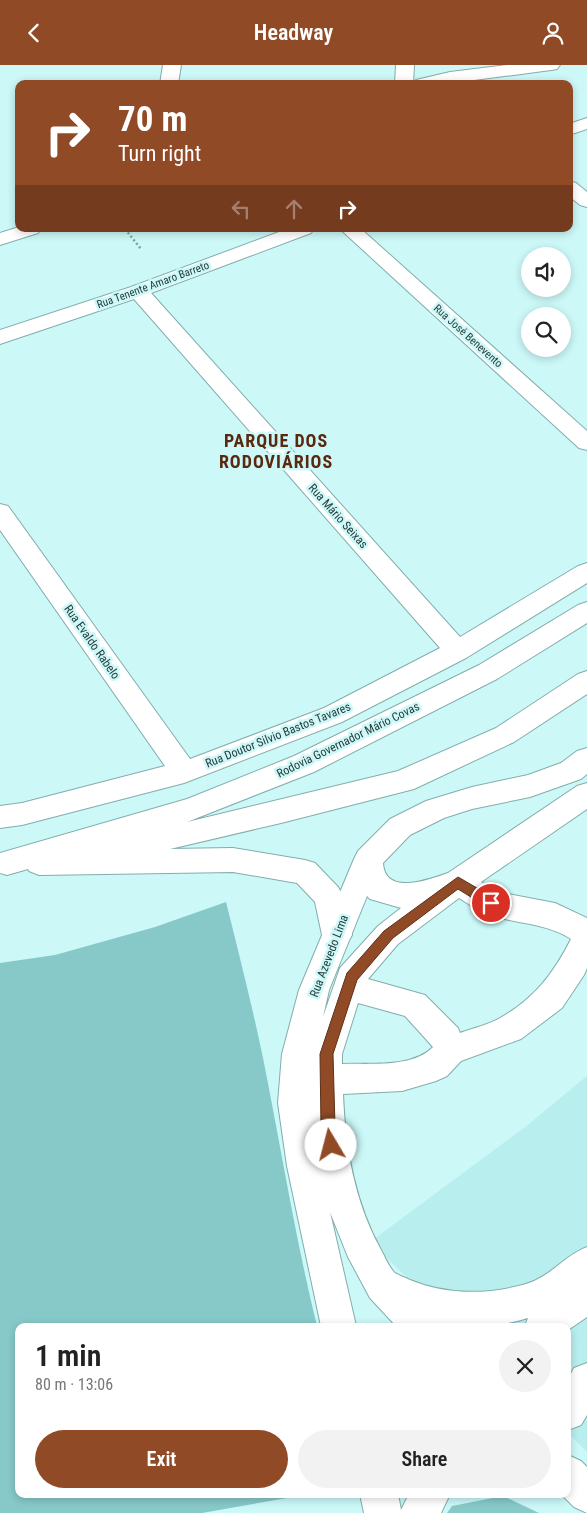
<!DOCTYPE html>
<meta charset="utf-8">
<style>
:root{--surface:#fff;--page:#f2f2f2;--text:#222;--muted:#767676;--accent:#914a26}
body{margin:0;font-family:"Roboto Condensed",sans-serif;background:var(--page);color:var(--text);height:100vh;display:flex;flex-direction:column;font-size:19px;white-space:nowrap}
*{box-sizing:border-box;margin:0}
p{font-size:16px;color:var(--muted)}
.icon{flex:none;width:28px;height:28px;fill:none;stroke:currentColor;stroke-width:2;stroke-linecap:round;stroke-linejoin:round}
.map{position:relative;flex:1;overflow:hidden}
.sheet{position:absolute;left:15px;top:1258px;width:556px;height:175px;display:flex;flex-direction:column;background:var(--surface);border-radius:10px;box-shadow:0 2px 8px #0003}
.sheet>*{flex:none}
.top-card{position:absolute;left:15px;top:15px;width:558px;height:152px;border-radius:10px;box-shadow:0 2px 8px #0003;background:#914a26;color:#fff;overflow:hidden}
.tools{position:absolute;left:521px;top:182px;display:grid;gap:10px}
.tools a{display:grid;place-items:center;width:50px;height:50px;border-radius:50%;background:var(--surface);box-shadow:0 2px 8px #0003;font-size:25px}
.pin{position:absolute;display:grid;place-items:center;width:42px;height:42px;color:#fff;margin:-21px;border:2px solid #fff;border-radius:50%;box-shadow:0 1px 5px #0007}
.me{position:absolute;width:55px;margin:-28px;rotate:352deg;stroke-linejoin:round;filter:drop-shadow(0 0 4px #0008)}
.turn{display:flex;align-items:center;gap:18px;height:105px;padding:0 20px;font-size:22px}
.turn .icon{width:65px;height:65px;stroke-width:2.5}
.turn b{display:block;font-size:35px;line-height:42px}
.lanes{display:flex;align-items:center;height:48px;padding:0 20px;background:#0003;justify-content:center;gap:25px;direction:ltr}
.lanes .off{opacity:.35}
.round{display:grid;place-items:center;flex:none;width:52px;height:52px;border-radius:26px;background:var(--page)}
.head{display:flex;align-items:center;justify-content:space-between;height:85px;padding:0 20px}
h1{font-size:30px;font-weight:600;line-height:38px}
.action{display:flex;gap:10px;margin-top:auto;padding:10px 20px}
.action a{flex:1;height:58px;border-radius:30px;background:var(--accent);color:#fff;font-size:20px;font-weight:600;line-height:58px;text-align:center}
.action a+a{background:var(--page);color:var(--text)}
header{display:flex;justify-content:space-between;align-items:center;height:65px;padding:0 20px;background:var(--accent);color:#fff;font-size:22px;font-weight:600}
.map>svg:first-child{display:block}
.built{fill:#b8eeee}
.green{fill:#87c9c9}
.lines{fill:none;stroke-linecap:round;stroke-linejoin:round}
.minor-casing{stroke:#83adad;stroke-width:2}
.highway-casing{stroke:#83adad;stroke-width:2}
.path{stroke:#82a1a1;stroke-width:2.5;stroke-dasharray:2 2.5;stroke-linecap:butt}
.minor{fill:#fff;fill-rule:evenodd}
.highway{fill:#fff;fill-rule:evenodd}
.route{fill:#914a26;stroke:#5e3019}
.labels{text-anchor:middle;dominant-baseline:central;stroke-width:5;stroke-linejoin:round;paint-order:stroke}
.far-street-label{font-size:11px;fill:#2a3b3b;stroke:#ccf8f8}
.street-label{font-size:12px;fill:#2a3b3b;stroke:#ccf8f8}
.district-label{font-size:18px;font-weight:bold;letter-spacing:1px;fill:#59280f;stroke:#ccf8f8}
</style>
<header><svg class="icon" aria-label="back" viewBox="0 0 24 24"><path d="M15 5l-7 7 7 7"/></svg>Headway<svg class="icon" aria-label="person" viewBox="0 0 24 24"><circle cx="12" cy="8" r="4"/><path d="M4 21q1-7 8-7t8 7"/></svg></header>
<div class="map">
<svg width="587" height="1448" viewBox="0 0 587 1448">
<rect width="100%" height="100%" fill="#ccf8f8"/>
<path class="built" d="M587,1011V1387L568,1368V1261H457L370,1177L524,1063Z"/>
<path class="green" d="M226,837C239,889 252,940 263,993C281,1082 295,1172 317,1261H19V1429H310L202,1448H0V898L55,890L155,862Z
M503,1431L539,1448H447L452,1441Z"/>
<g class="lines">
<defs>
<path id="minor" d="M163,0H181L178,19H160Z
M396,0H414L413,19H395Z
M507,0H560L557,4L551,5L444,19H413L416,15L450,7Z
M587,53V64L569,70V59Z
M569,116L576,118L587,127V142L580,140L569,131Z
M19,162V164H41L38,168L0,180V168Z
M287,164H314L311,168L151,228L460,572L578,501L587,498V518L466,593L342,657L184,718L22,760L0,763V741L22,738L165,701L0,465V439L8,441L190,694L324,643L440,583L134,234L0,279V265L131,222Z
M340,164H361L587,366V385L579,383Z
M587,683V709L581,714L530,732L472,744L444,753L410,770L383,798C385,831 428,815 448,808L577,721L587,718V744L481,817L498,827L555,838L587,853V903L584,910L562,943L521,974L461,996L447,1011L436,1016L402,1026L343,1029C345,1082 354,1135 380,1183C384,1190 388,1200 393,1206C396,1210 405,1212 410,1215C446,1230 488,1230 526,1219C550,1212 564,1191 587,1182V1252L568,1265V1261H525L528,1253C499,1262 466,1265 437,1258V1261H396L370,1233L348,1192L330,1147L356,1261H321L287,1101L278,1038L282,989L299,925L354,794L358,786L390,754L426,736L472,722L528,710L561,698L577,686ZM367,831L370,834L401,843L378,861L340,903L323,952L329,925ZM459,833C469,839 478,846 490,850C517,859 547,858 571,874C554,908 534,934 500,953C488,960 473,963 460,968L458,963L425,930L368,914L398,879ZM358,938L405,951L433,982C413,1003 370,998 342,999V989Z
M587,1298V1350L581,1360L568,1365V1314L574,1303Z
M568,1390L581,1396L587,1402V1448L574,1442L561,1429H568Z
M360,1429H398L401,1445L409,1429H450L441,1448H364Z"/>
<path id="highway" d="M587,537V558L497,614L314,707L187,757L398,706L496,663L578,609L587,606V629L514,677L414,724L281,758L170,784L233,783L305,795L315,798L338,822L343,831L352,870L347,879L337,883L327,879L322,870L315,837L297,818L233,807L39,810L29,806L28,804L7,810L0,808V788L187,734L294,691L479,600L578,540Z"/>
</defs>
<use href="#minor" class="minor-casing"/>
<use href="#highway" class="highway-casing"/>
<path class="path" d="M125,164L141,184"/>
<use href="#minor" class="minor"/>
<use href="#highway" class="highway"/>
</g>
<path class="route" d="M458,812L496,834L497,838L496,842L491,843L487,842L458,824L393,873L357,915L333,989L335,1062L338,1080L336,1085L331,1087L326,1085L321,1062L320,989L347,908L384,866Z"/>
<g class="labels">
<g class="far-street-label">
<text transform="translate(153 220) rotate(-20)">Rua Tenente Amaro Barreto</text>
<text transform="translate(468 271) rotate(42)">Rua José Benevento</text>
</g>
<g class="street-label">
<text transform="translate(338 451) rotate(48)">Rua Mário Seixas</text>
<text transform="translate(92 577) rotate(55)">Rua Evaldo Rabelo</text>
<text transform="translate(278 670) rotate(-22)">Rua Doutor Silvio Bastos Tavares</text>
<text transform="translate(348 675) rotate(-26)">Rodovia Governador Mário Covas</text>
<text transform="translate(329 891) rotate(-69)">Rua Azevedo Lima</text>
</g>
<g class="district-label">
<text x="276" y="375">PARQUE DOS<tspan x="276" dy="21">RODOVIÁRIOS</tspan></text>
</g>
</g>
</svg>
<div class="tools">
<a><svg class="icon" aria-label="sound" viewBox="0 0 24 24"><path d="M4 9h4l5-4v14l-5-4H4zM17 9q2 3 0 6"/></svg></a>
<a><svg class="icon" aria-label="search" viewBox="0 0 24 24"><circle cx="10" cy="10" r="6"/><path d="M15 15l6 6"/></svg></a>
</div>
<div class="pin" style="left:491px;top:838px;background:#d93025"><svg class="icon" aria-label="arrive" viewBox="0 0 24 24"><path d="M6 21V4h12l-3 4 3 4H6"/></svg></div>
<svg class="me" style="left:331px;top:1080px" viewBox="-20 -20 40 40"><circle r="19" fill="#fff"/><path d="M0-13L10 11 0 6-10 11z" fill="#914a26"/></svg>
<div class="top-card">
<div class="turn"><svg class="icon" aria-label="right" viewBox="0 0 24 24"><path d="M7 20v-9h11M14 6l5 5-5 5"/></svg><div><b>70 m</b>Turn right</div></div>
<div class="lanes"><svg class="icon off" aria-label="left" viewBox="0 0 24 24"><path d="M17 20v-9H6M10 6l-5 5 5 5"/></svg><svg class="icon off" aria-label="ahead" viewBox="0 0 24 24"><path d="M12 20V5M6 11l6-6 6 6"/></svg><svg class="icon" aria-label="right" viewBox="0 0 24 24"><path d="M7 20v-9h11M14 6l5 5-5 5"/></svg></div>
</div>
<section class="sheet">
<div class="head"><div><h1>1 min</h1><p>80 m · 13:06</p></div><a class="round"><svg class="icon" aria-label="close" viewBox="0 0 24 24"><path d="M6 6l12 12M18 6L6 18"/></svg></a></div>
<div class="action"><a>Exit</a><a>Share</a></div>
</section>
</div>
